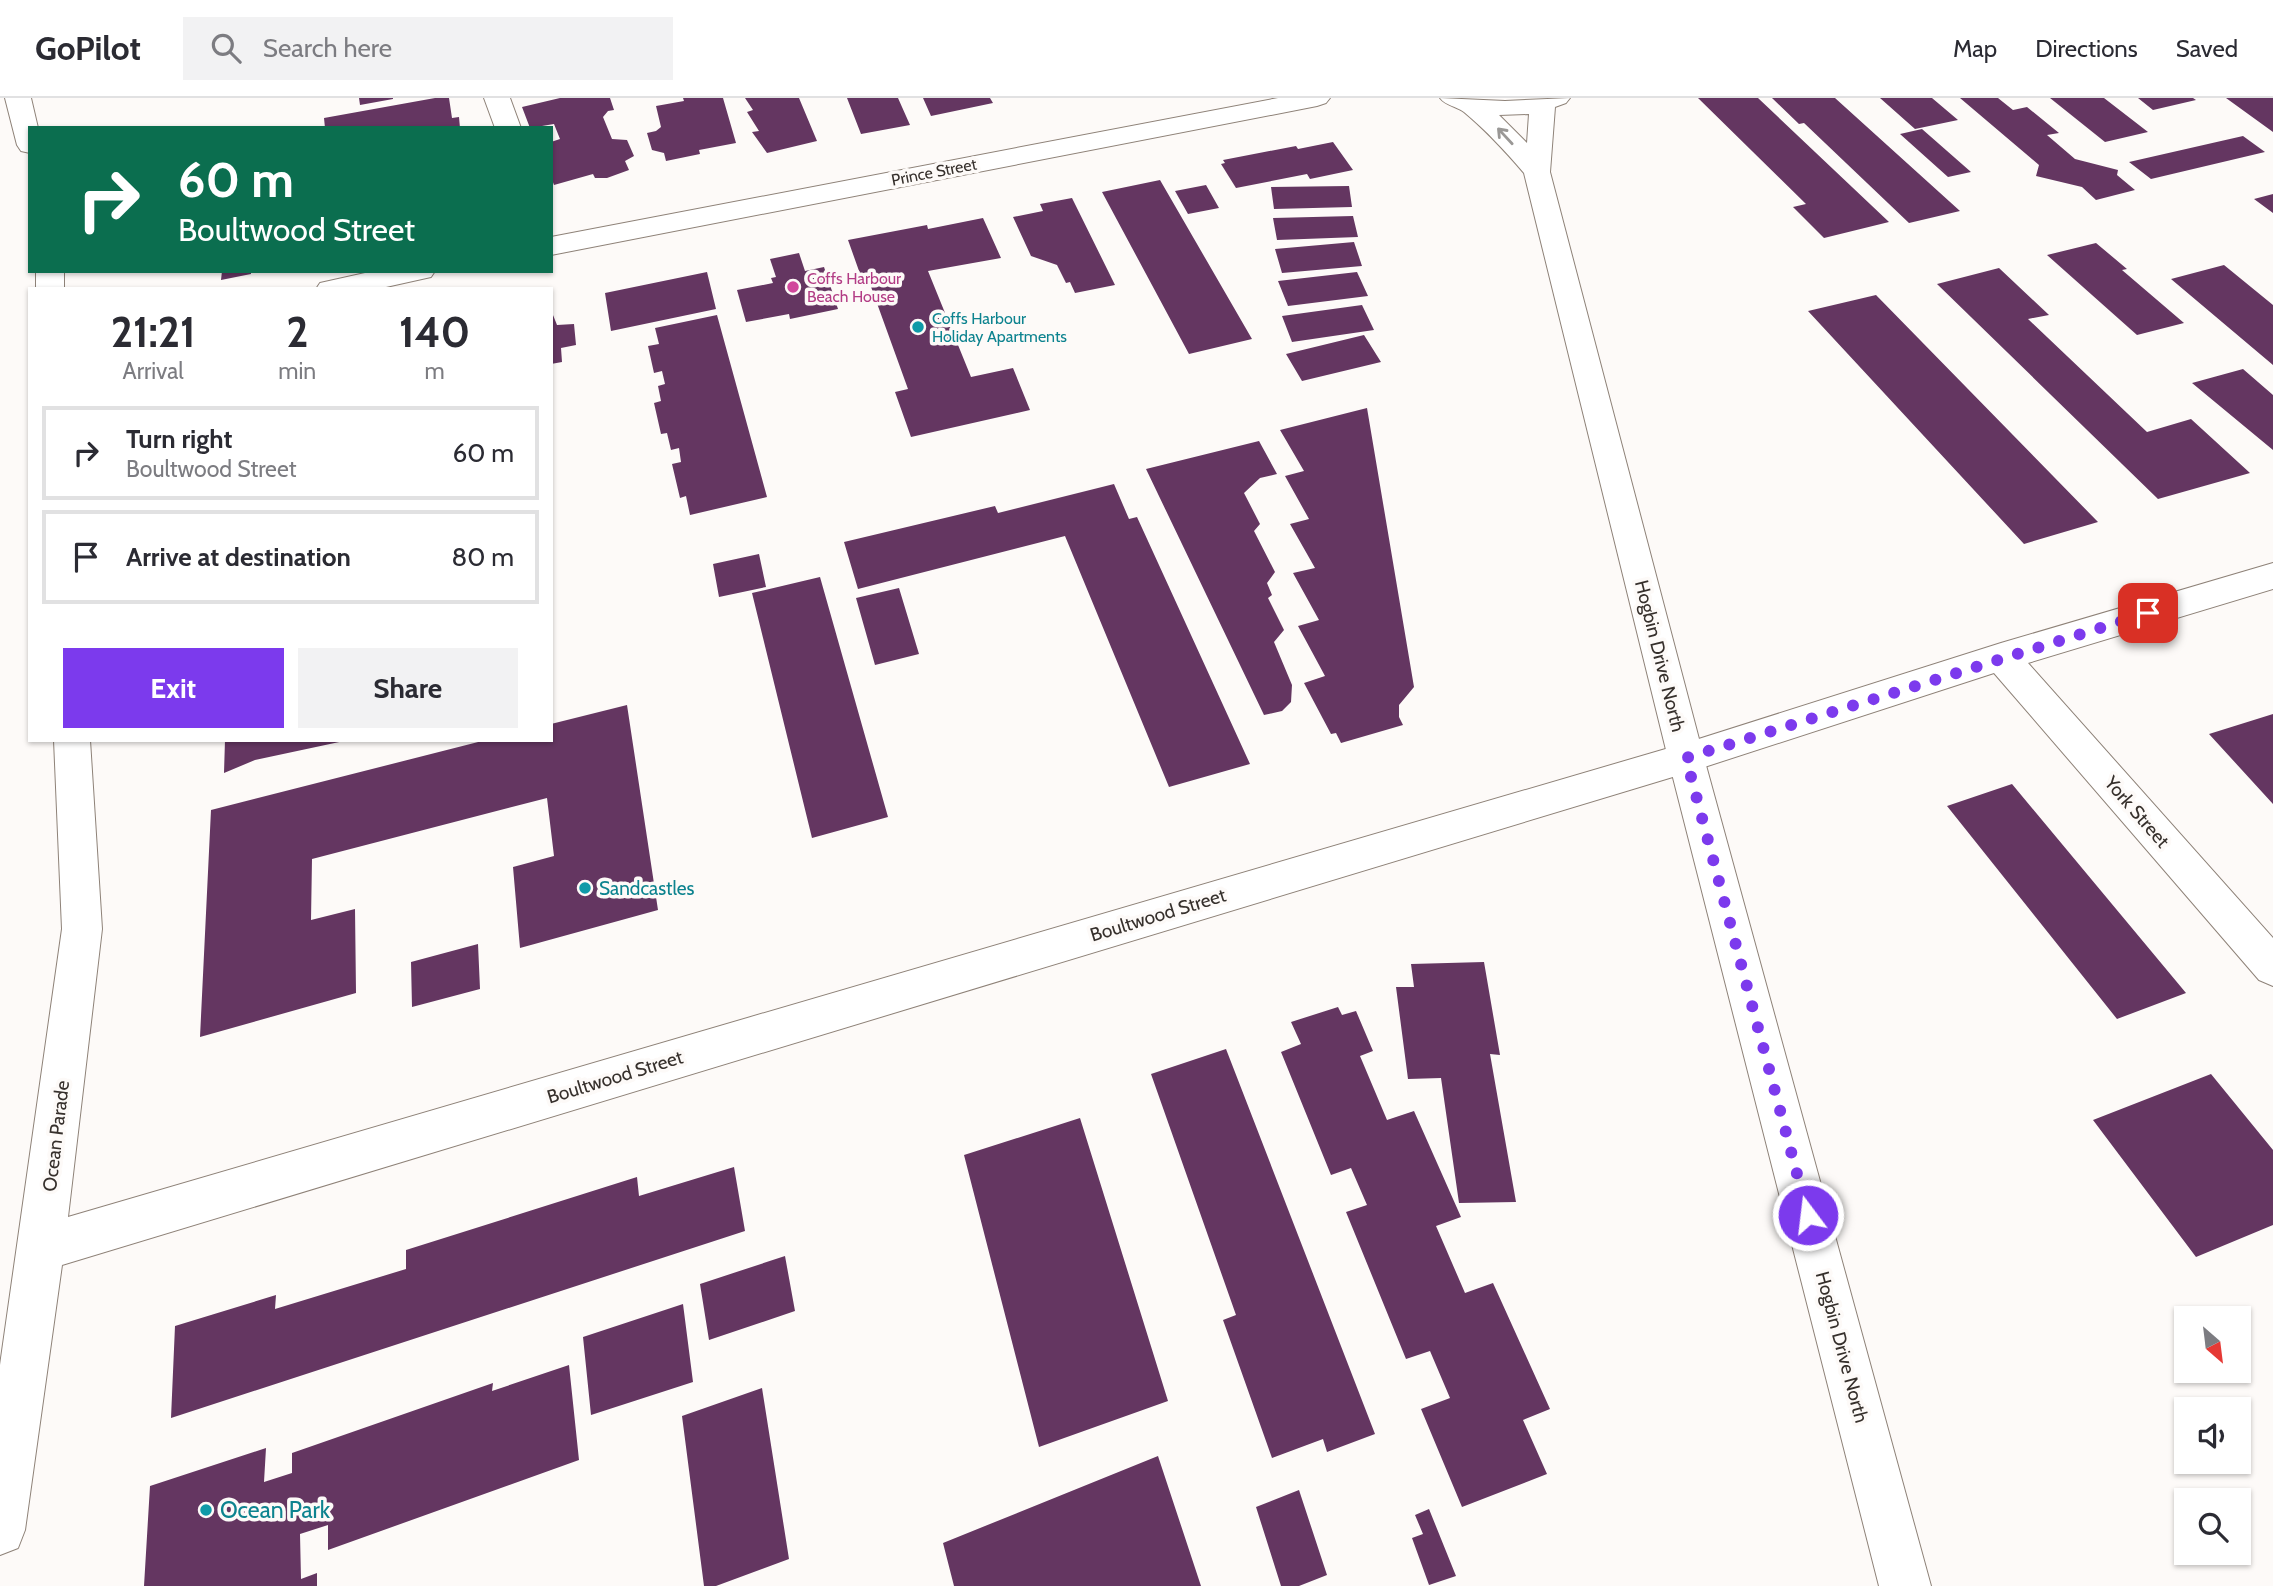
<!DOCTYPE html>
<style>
:root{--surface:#fff;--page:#f2f2f3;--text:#2b2b33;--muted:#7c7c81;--line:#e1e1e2;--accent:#7c3aed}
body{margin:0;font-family:Cabin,sans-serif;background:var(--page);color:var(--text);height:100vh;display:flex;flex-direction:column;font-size:26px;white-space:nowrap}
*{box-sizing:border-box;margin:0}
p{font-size:23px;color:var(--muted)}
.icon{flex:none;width:38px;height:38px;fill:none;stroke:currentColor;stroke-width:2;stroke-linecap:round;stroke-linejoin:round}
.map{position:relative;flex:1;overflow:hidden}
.drawer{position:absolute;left:28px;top:189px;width:525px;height:455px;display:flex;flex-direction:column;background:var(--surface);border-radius:0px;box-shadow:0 2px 5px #0004}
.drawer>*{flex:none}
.top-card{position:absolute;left:28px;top:28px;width:525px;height:147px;border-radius:0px;box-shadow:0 2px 5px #0004;background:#0b6e4f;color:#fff;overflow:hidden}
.needle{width:46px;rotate:152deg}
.tools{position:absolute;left:2174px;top:1208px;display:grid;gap:14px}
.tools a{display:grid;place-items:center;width:77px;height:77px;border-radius:0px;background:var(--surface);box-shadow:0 2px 5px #0004;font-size:35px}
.pin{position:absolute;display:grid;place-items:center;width:60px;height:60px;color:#fff;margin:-30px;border-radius:14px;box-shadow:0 4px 10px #0006}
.me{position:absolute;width:77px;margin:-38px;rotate:345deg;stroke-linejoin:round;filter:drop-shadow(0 0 5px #0008)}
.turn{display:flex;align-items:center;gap:24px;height:147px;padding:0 35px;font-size:32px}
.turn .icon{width:91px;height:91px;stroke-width:2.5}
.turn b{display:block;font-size:49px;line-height:60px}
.eta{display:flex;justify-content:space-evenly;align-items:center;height:119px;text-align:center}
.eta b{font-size:42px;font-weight:700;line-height:49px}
.button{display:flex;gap:14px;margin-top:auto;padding:14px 35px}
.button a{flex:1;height:80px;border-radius:0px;background:var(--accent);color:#fff;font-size:28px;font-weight:700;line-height:80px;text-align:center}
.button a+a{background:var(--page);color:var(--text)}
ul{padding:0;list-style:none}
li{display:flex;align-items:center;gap:21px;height:94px;margin:0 14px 10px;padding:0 21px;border:4px solid var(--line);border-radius:0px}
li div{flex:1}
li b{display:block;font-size:26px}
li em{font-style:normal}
header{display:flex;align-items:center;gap:42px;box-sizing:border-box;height:98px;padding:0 35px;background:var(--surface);border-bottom:2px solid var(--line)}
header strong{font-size:33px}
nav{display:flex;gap:38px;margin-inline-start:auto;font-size:24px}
.search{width:490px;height:63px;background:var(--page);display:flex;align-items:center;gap:18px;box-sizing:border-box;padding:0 24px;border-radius:0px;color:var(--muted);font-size:26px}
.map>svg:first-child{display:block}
.building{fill:#643661}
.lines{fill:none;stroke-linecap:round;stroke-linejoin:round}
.minor-casing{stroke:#8e8278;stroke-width:2}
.major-casing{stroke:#8e8278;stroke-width:2}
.minor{fill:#fff;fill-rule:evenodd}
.major{fill:#fff;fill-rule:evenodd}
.oneway{stroke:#9a9896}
.route{stroke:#7c3aed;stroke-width:12;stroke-dasharray:0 21.6}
.hotel-dot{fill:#d1479c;stroke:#fdfaf8;stroke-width:2.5}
.culture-dot{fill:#0f9aa8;stroke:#fdfaf8;stroke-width:2.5}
.labels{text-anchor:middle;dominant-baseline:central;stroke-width:7;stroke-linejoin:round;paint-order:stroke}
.far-street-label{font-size:16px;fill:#36302c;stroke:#fdfaf8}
.far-hotel-label{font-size:16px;fill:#b23c85;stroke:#fdfaf8;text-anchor:start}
.far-culture-label{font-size:16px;fill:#0d838f;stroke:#fdfaf8;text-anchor:start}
.street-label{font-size:19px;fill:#36302c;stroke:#fdfaf8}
.culture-label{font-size:19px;fill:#0d838f;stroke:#fdfaf8;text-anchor:start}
.near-culture-label{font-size:23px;fill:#0d838f;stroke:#fdfaf8;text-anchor:start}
</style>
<header>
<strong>GoPilot</strong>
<div class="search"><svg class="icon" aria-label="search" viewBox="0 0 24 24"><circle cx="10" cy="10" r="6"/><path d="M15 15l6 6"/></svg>Search here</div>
<nav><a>Map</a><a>Directions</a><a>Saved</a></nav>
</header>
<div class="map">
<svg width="2273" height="1488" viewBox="0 0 2273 1488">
<rect width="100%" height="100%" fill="#fdfaf8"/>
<path class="building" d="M359,0H393V1L360,7Z
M435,0H449L452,20L459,19L460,30H325L324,20Z
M560,0H610L614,12L608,13L603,19L612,41L627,42L634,58L625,63L629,72L607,80H595L593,76L554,87L551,79V44L560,41L554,26L530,30L522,9Z
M683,0H723L736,45L699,52L700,56L666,63L664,55L652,52L647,35L656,33L661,29L656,8L684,3Z
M745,0H799L817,43L767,55L752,34L759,33L747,14L753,12Z
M847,0H898L910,27L861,36Z
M923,0H990L993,5L931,18Z
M1698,0H1758L1889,124L1824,140L1793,109L1806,106Z
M1772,0H1835L1960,113L1909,125L1804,25L1799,26Z
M1880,0H1932L1958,22L1915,31Z
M1960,0H1998L2013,12L2027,9L2059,35L2047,37L2075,61L2118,72L2117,77L2135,92L2096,102L2082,89L2036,78L2039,67Z
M2050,0H2104L2148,34L2105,44Z
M2138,0H2193L2196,2L2153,12Z
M2226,0H2273V34Z
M1922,31L1971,74L1948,79L1900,36Z
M2243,38L2265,54L2151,81L2129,64Z
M1333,44L1353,72L1310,81L1307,76L1236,90L1221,66L1225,65L1223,62L1296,48L1298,51Z
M1160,82L1252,241L1189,256L1102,94Z
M1206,87L1219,110L1188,116L1175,93Z
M1349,88L1352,109L1274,111L1271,89Z
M2273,96V115L2254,101Z
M1072,100L1115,187L1075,195L1070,184L1066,185L1057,167L1031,158L1013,119L1043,113L1040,106Z
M1353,118L1358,139L1277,142L1273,120Z
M983,120L1001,160L928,173L971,279L1013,270L1030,312L911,339L895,294L908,291L870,186L864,187L848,142L927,127L928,131Z
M1354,144L1362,168L1282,175L1275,151Z
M2096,145L2127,171L2122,172L2184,225L2137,237L2047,157Z
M799,155L805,173L824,169L838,211L790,221L789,216L746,224L737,192L773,185L771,180L776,179L770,161Z
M2224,167L2273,207V267L2171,181Z
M1999,170L2049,217L2028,221L2147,334L2191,321L2250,375L2158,401L1937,186Z
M222,173H251V176L221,182Z
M707,174L716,211L611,233L605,195Z
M1357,174L1368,198L1288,208L1278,183Z
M1876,197L2098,424L2024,446L1808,213Z
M1362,207L1374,232L1292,244L1282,218Z
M551,212L557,227L574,226L576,247L561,250L562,264L551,266Z
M717,217L767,399L690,417L686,398L680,400L672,366L681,364L679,350L671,352L667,335L661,336L654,305L661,303L658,288L665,286L662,273L654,275L648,248L659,246L655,230Z
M1364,237L1381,264L1302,283L1286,256Z
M2243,271L2273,297V352L2192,285Z
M1367,310L1414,589L1399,607V619L1403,627L1341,645L1336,635L1331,636L1304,585L1325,578L1298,528L1319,522L1293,475L1315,470L1290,426L1309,421L1285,378L1304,373L1280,332Z
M1259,343L1277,376L1260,380L1244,395L1260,426L1254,433L1275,474L1267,485L1272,497L1268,500L1284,532L1274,544L1292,587L1291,604L1282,613L1264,617L1146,371Z
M1114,386L1129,421L1137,419L1250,666L1169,689L1065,438L858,491L844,444L995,408L998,415Z
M759,456L766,489L719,499L713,466Z
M820,479L888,719L812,740L752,495Z
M899,490L919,556L875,567L856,500Z
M627,607L658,812L520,850L513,769L554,758L547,700L312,761L311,822L355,811L356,895L200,939L211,712L486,642H551V626Z
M2273,616V706L2209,636Z
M225,642H344V643L255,662L224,675Z
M2012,686L2186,895L2117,921L1947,708Z
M478,846L480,891L412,909L411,864Z
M1484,864L1500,957L1490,956L1516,1104L1459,1105L1441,980L1408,981L1396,889H1414L1411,866Z
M1338,909L1342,917L1356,913L1373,953L1360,958L1387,1022L1414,1013L1461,1119L1436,1128L1465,1195L1493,1185L1550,1311L1523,1322L1547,1376L1462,1409L1421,1311L1450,1300L1430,1253L1406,1261L1346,1114L1367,1107L1351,1070L1331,1077L1281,954L1301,946L1291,924Z
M1226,951L1375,1336L1327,1354L1323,1341L1272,1360L1223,1222L1236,1217L1151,976Z
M2211,976L2273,1052V1127L2196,1159L2093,1022Z
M1080,1020L1168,1303L1039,1349L964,1057Z
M734,1069L745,1133L171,1320L175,1228L276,1197L275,1211L406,1171V1152L637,1079L639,1098Z
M785,1158L795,1213L709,1242L700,1186Z
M683,1206L693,1284L591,1317L583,1239Z
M569,1267L579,1362L328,1452V1427L300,1436L301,1481L317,1475V1488H144L150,1388L266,1350L264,1384L292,1375V1355L493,1285L492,1293Z
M762,1290L789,1461L716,1488H704L682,1318Z
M1158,1358L1201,1488H954L943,1445Z
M1299,1392L1327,1477L1299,1488H1281L1256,1409Z
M1429,1411L1456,1478L1429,1487L1412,1440L1423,1436L1415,1417Z"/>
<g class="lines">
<defs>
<path id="minor" d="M5,0H31L38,30H30V55L21,53L17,47Z
M484,0H510L521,30H495Z
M1278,0H1330L1326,5L1317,8L551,157V139Z
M36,173H64V191H36Z
M374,173H435L431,179L377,191H316L320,185Z
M2273,465V491L2028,565L2273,840V888L2259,882L1994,575L1686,675L62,1167L25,1432L18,1450L0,1457V1267L62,831L54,642H90L102,831L68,1119L1686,645L2001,545Z"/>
<path id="major" d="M1440,0L1505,3L1570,0L1566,5L1555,9L1550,74L1704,660L1931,1488H1879L1668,660L1524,75C1505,53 1487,33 1464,14C1456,8 1446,8 1440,0ZM1529,16L1527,45L1499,17Z"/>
</defs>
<use href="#minor" class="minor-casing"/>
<use href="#major" class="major-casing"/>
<use href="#minor" class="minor"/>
<use href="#major" class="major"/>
</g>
<defs><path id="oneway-shaft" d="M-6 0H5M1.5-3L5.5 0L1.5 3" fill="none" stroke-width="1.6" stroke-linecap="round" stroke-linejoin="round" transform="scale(1.75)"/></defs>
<use class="oneway" href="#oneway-shaft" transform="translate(1505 38) rotate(-133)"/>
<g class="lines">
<path class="route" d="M1808,1117L1686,660L2148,515"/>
</g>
<circle class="hotel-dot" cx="793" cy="189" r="7"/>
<g class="culture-dot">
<circle cx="918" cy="229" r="7"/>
<circle cx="585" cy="790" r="7"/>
<circle cx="206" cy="1412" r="7"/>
</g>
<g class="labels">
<g class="far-street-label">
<text transform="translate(934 74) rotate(-11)">Prince Street</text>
</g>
<g class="far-hotel-label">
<text x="807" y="180">Coffs Harbour<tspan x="807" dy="18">Beach House</tspan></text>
</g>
<g class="far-culture-label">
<text x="932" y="220">Coffs Harbour<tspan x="932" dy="18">Holiday Apartments</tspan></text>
</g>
<g class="street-label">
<text transform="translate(1660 558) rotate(76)">Hogbin Drive North</text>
<text transform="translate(2137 714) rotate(49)">York Street</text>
<text transform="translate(1158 817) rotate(-17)">Boultwood Street</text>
<text transform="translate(615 979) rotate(-17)">Boultwood Street</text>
<text transform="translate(56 1038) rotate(-83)">Ocean Parade</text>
<text transform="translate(1842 1249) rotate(75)">Hogbin Drive North</text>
</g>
<g class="culture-label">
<text x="599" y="790">Sandcastles</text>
</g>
<g class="near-culture-label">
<text x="220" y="1412">Ocean Park</text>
</g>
</g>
</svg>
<div class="tools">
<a><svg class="needle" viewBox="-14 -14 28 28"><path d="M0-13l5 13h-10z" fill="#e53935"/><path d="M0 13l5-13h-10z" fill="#7c7c81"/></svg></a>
<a><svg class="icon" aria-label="sound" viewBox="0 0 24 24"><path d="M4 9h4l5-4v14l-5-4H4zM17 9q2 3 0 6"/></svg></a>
<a><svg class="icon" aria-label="search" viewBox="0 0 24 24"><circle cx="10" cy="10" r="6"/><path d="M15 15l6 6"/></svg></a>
</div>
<div class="pin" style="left:2148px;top:515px;background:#d93025"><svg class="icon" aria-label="arrive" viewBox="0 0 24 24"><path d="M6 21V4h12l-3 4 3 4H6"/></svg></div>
<svg class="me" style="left:1808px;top:1117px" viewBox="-20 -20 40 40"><circle r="17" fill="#7c3aed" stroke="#fff" stroke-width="3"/><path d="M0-11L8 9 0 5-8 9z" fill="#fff"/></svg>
<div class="top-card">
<div class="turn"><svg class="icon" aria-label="right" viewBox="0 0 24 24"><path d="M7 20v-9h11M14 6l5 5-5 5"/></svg><div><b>60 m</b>Boultwood Street</div></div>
</div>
<section class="drawer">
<div class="eta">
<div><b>21:21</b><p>Arrival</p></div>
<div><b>2</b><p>min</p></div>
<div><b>140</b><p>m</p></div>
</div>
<ul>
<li><svg class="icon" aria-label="right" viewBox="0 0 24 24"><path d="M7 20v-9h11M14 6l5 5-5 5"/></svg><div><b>Turn right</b><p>Boultwood Street</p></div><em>60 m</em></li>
<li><svg class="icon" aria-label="arrive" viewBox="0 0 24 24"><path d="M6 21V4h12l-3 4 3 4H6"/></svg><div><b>Arrive at destination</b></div><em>80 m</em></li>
</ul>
<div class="button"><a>Exit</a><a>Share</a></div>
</section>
</div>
